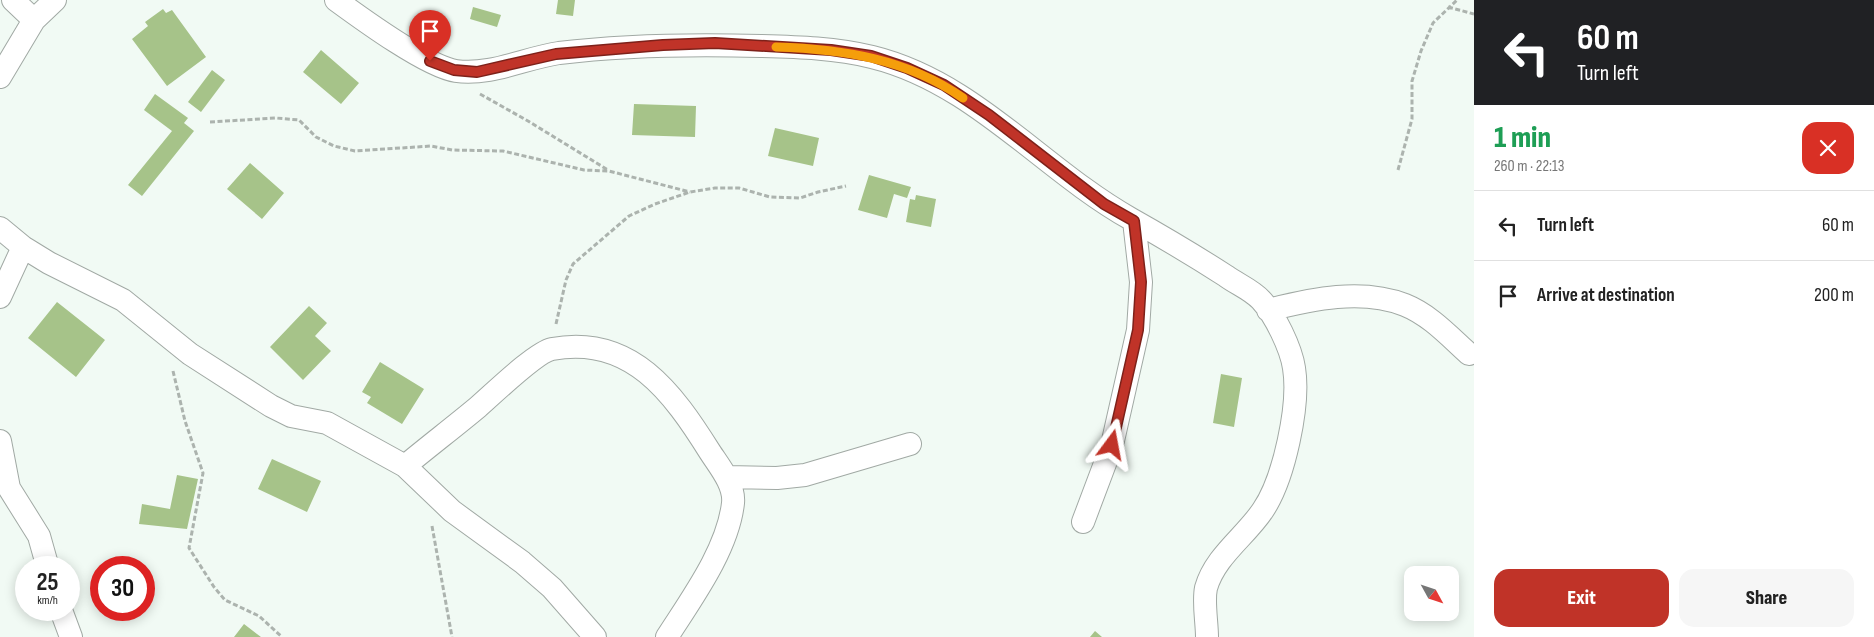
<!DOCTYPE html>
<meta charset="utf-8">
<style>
:root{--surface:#fff;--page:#f6f6f6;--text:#222;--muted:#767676;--line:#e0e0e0;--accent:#c03328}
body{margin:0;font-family:"Sofia Sans Condensed",sans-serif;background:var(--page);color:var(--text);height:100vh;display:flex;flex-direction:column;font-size:19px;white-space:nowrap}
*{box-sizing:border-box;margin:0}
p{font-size:16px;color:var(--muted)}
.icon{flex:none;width:28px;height:28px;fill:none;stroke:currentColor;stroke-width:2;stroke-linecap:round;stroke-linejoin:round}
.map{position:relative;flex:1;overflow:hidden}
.sheet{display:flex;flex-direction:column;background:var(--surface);width:400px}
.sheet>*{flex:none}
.top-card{background:#202124;color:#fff;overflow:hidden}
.needle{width:32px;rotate:130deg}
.controls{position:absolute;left:1404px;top:566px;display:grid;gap:10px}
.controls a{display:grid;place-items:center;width:55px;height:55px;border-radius:10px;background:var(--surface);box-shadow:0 2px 12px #0003;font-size:25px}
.speed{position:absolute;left:15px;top:556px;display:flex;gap:10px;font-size:25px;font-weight:700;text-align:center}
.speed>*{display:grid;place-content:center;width:65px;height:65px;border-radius:50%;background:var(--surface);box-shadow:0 2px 12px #0003;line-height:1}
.speed small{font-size:12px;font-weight:400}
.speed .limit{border:8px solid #d22;background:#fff;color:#111}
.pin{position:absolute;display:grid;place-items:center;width:42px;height:42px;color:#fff;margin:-51px -21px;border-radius:50% 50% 50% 0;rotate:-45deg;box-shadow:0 0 5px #0007}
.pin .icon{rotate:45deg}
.me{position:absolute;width:55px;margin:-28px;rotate:13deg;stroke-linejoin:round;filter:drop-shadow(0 0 4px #0008)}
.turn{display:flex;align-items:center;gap:18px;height:105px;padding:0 20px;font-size:22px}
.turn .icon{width:65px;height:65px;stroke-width:2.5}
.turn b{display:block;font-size:35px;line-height:42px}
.round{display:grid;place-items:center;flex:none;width:52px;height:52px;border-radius:15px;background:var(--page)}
.overview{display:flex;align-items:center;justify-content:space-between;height:85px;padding:0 20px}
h1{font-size:30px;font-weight:800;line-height:38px;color:#1e9e55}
.primary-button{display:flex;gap:10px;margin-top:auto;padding:10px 20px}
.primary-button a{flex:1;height:58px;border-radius:15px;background:var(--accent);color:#fff;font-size:20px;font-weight:800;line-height:58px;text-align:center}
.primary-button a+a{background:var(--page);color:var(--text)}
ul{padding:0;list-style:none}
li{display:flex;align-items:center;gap:15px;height:70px;padding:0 20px;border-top:1px solid var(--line)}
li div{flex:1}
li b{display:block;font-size:19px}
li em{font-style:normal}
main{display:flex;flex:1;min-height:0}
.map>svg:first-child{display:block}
.building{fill:#a6c389}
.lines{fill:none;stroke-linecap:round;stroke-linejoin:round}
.minor-casing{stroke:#a1a9a4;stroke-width:24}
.path{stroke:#acb3ae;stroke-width:3;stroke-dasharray:5 2.5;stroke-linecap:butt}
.minor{stroke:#fff;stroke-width:22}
.route-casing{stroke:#7d211a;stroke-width:12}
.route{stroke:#c03328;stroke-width:9}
.slow{stroke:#f59e0b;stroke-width:9}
</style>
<main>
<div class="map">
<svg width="1474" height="637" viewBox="0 0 1474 637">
<rect width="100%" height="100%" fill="#f1faf4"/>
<path class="building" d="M558,0H575L573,16L556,14Z
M473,7L501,15L497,27L470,19Z
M163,9L166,13L172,10L206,57L167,86L132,39L148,26L145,22Z
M321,50L359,83L341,104L303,72Z
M212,70L225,80L201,112L188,102Z
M155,94L188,118L184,123L194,131L142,196L128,185L172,131L144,110Z
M634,104L696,106L695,137L632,135Z
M775,128L819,138L813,166L768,156Z
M250,163L284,193L262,219L227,189Z
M869,175L911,187L907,198L894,194L887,218L858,210Z
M916,195L936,199L931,227L906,222L910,199L915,200Z
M57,302L105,340L76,377L28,338Z
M309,306L327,323L315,336L331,351L303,380L270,347Z
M380,362L424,389L402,424L367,403L371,397L362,392Z
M1221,374L1242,378L1234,427L1213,423Z
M272,459L321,481L307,512L258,489Z
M177,475L198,479L187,529L139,524L142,504L170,509Z
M244,624L261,637H234Z
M1095,631L1102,637H1090Z"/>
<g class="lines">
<defs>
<path id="minor" d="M13,0L34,20
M336,0C362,19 426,66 456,71C490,76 525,58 559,53C626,45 693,44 761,46C798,47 836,48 872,57C974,82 1042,169 1131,219C1163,237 1195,256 1226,276C1237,284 1252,290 1261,300C1275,315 1291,348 1294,368C1300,405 1284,479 1263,510C1246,536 1215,556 1206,588C1203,602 1207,622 1207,637
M0,77L34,20L55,0
M0,228L23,247L49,263L123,300L190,354L271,406L291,416L327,423L405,466L452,511L522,562L552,588L595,637
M0,297L23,247
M1268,310C1312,299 1362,288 1405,305C1430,315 1449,336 1469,354
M0,441L9,488L39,536L48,568
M405,466C429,446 454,427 478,407C492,395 536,352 552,349C631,334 673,393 710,452C719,466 735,485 733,503C728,549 692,598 667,637
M727,477L777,478L805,475L910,444
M1083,522L1112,445L1138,330L1141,282L1134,221
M61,610L71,637"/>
</defs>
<use href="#minor" class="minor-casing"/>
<path class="path" d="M1448,7L1474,14
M480,94L528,121L608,170
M210,122L276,118L299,120L316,137L334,146L355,151L431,146L452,150L503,151L584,170L609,171L690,192
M1398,170L1412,119V81L1421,51L1433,23L1457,0
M556,324L566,280L573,264L629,216L655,204L690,192L715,188H739L770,197L800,198L818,192L846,186
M173,371L185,421L203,473L189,548L214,587L225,600L259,616L282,637
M432,526L452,637"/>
<use href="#minor" class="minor"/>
</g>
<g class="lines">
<defs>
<path id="route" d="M430,61L454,70L477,72L556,54L663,45L715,43L831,50L871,56L907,68L944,85L989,115L1104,204L1134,221L1141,282L1138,330L1112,445"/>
</defs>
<use href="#route" class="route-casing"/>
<use href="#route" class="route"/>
<path class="slow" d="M776,47C843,49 907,59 963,98"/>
</g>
</svg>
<div class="controls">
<a><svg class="needle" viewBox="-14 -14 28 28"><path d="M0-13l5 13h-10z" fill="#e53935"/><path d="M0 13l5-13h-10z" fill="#767676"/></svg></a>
</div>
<div class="speed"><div>25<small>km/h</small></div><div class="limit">30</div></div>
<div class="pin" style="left:430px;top:61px;background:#d93025"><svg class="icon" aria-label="arrive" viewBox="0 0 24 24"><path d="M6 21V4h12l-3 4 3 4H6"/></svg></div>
<svg class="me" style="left:1112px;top:445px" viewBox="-20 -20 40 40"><path d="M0-17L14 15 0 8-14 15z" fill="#c03328" stroke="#fff" stroke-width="4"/></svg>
</div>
<section class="sheet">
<div class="top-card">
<div class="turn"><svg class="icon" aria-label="left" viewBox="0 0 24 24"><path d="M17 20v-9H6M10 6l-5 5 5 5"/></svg><div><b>60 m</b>Turn left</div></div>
</div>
<div class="overview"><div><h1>1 min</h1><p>260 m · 22:13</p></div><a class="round" style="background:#d93025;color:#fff"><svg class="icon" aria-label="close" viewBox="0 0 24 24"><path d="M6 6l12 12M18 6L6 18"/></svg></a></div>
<ul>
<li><svg class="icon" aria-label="left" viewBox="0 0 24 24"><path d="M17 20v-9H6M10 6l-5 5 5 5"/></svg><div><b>Turn left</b></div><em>60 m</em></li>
<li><svg class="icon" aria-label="arrive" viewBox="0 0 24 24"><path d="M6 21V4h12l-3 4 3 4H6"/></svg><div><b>Arrive at destination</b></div><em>200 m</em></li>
</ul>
<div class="primary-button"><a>Exit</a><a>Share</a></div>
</section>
</main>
